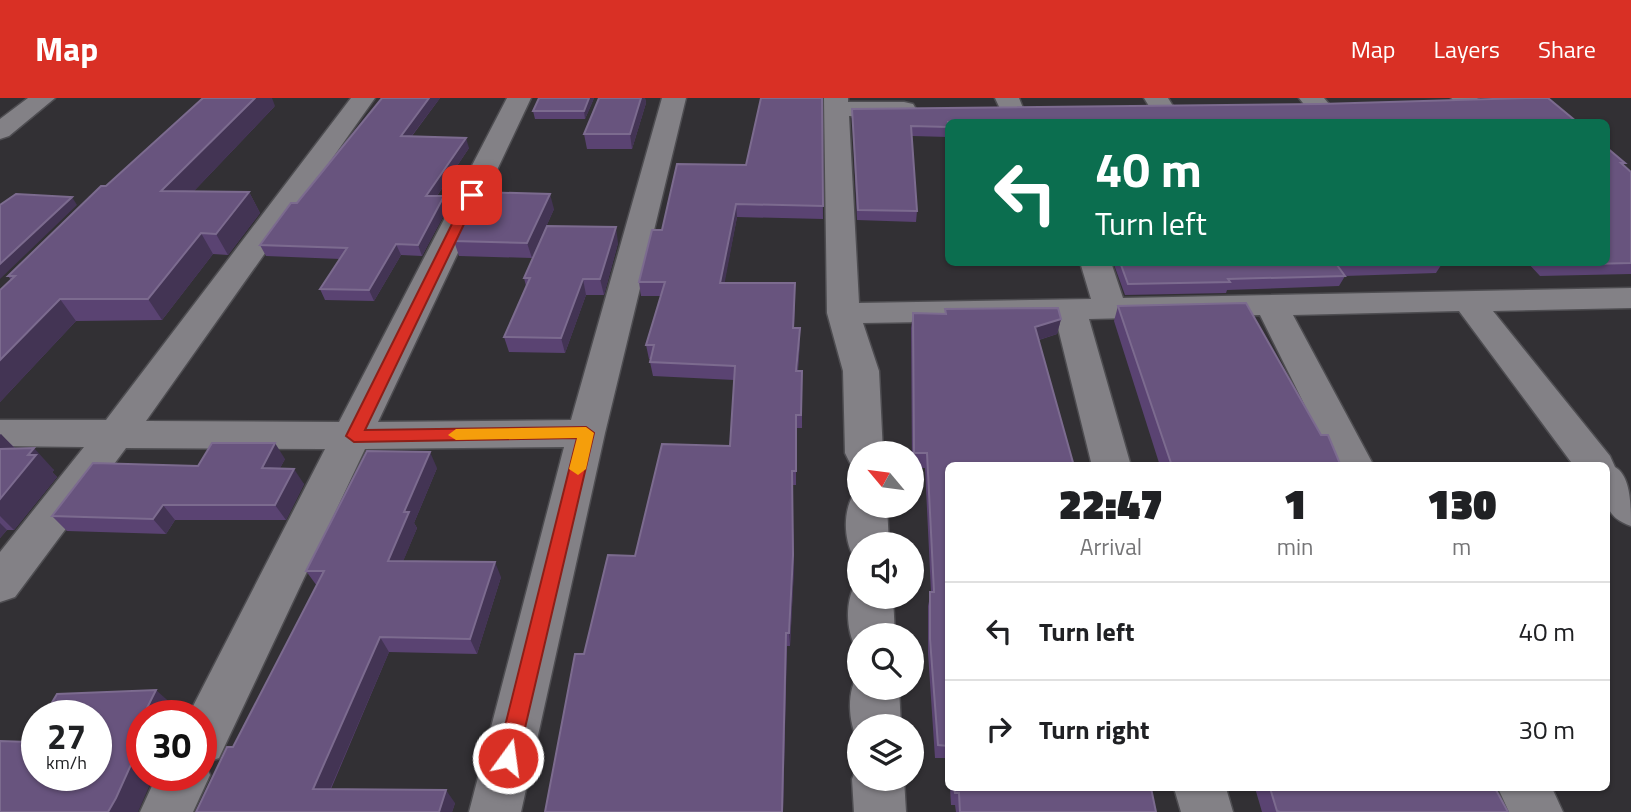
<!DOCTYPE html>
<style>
:root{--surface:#fff;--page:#f6f6f6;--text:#202124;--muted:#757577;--line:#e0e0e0;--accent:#d93025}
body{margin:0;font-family:"Titillium Web",sans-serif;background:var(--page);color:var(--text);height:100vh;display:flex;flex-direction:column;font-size:26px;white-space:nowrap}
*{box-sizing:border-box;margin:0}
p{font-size:23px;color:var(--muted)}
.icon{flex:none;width:38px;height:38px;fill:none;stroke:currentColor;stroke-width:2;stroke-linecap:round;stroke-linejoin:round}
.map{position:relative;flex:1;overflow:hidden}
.drawer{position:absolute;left:945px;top:364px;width:665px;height:329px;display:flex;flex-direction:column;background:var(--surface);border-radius:10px;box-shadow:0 2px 5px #0004}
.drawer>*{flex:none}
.guide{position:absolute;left:945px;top:21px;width:665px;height:147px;border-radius:10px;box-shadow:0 2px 5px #0004;background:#0b6e4f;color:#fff;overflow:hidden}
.needle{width:46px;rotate:299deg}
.buttons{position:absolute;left:847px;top:343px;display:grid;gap:14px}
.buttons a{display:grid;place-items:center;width:77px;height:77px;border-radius:50%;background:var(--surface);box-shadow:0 2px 5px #0004;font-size:35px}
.speed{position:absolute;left:21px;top:602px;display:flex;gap:14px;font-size:35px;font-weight:700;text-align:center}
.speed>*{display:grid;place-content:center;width:91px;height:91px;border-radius:50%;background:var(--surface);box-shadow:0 2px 5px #0004;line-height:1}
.speed small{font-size:18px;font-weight:400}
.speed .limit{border:10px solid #d22;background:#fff;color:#111}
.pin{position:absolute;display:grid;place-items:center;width:60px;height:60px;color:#fff;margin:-30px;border-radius:14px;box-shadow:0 4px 10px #0006}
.me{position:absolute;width:77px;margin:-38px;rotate:14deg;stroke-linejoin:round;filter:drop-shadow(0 0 5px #0008)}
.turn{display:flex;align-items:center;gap:24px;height:147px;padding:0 35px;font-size:32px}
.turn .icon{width:91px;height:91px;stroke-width:2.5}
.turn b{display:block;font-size:49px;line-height:60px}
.eta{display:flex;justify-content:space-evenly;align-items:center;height:119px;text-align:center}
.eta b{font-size:42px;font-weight:800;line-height:49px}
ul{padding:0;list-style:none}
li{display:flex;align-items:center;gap:21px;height:98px;padding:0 35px;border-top:2px solid var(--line)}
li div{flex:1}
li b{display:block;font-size:26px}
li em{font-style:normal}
header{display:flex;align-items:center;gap:42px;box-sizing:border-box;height:98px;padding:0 35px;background:var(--accent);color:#fff}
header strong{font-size:33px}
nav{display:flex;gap:38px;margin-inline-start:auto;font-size:24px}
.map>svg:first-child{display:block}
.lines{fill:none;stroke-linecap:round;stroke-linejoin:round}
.minor-casing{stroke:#4e4d51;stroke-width:3}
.minor{fill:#838186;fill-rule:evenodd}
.wall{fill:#5a4372}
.shaded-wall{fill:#433454}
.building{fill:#68547e;stroke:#7c6b8f;stroke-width:2}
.route{fill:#d93025;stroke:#8d1f18;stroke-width:2}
.slow{fill:#f59e0b}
</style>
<header>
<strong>Map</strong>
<nav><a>Map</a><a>Layers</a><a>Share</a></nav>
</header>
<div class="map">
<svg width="1631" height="714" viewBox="0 0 1631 714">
<rect width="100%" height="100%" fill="#323034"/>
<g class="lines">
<defs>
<path id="minor" d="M28,0H55L9,38L0,41V21Z
M351,0H375L146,323L339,324L507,0H531L378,324L571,322L662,0H686L605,335L521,714H469L564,349L365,351L219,660L205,665L210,677L193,714H140L157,677H201V618H188L325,351L126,350L15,499L0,504V454L84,349L0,348V322H106Z
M824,0H848V4H904L913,6L916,11L913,16L904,18H849L859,205L1091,201L1080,164H1111L1123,200L1631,190V210L1493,213L1610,358L1615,369C1631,378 1631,408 1631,428C1599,417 1606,396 1606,368H1574L1459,213L1293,217L1374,368H1335L1260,217L1089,221L1131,368H1092L1056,222L863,225L879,273L883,355H859V368L850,365L845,355L843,273L827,215Z
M995,0H1019L1023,10L1020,15L1011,17L1002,15Z
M1144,0H1168L1173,8L1170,13L1161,15L1152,13Z
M1299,0H1324L1344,24H1318Z
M1451,0H1477L1503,24H1476Z
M859,395V408H887L889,446H859V460L853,458C844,440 843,415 853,397Z
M859,485V499H893L895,537H859V552L856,551C846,531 845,506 855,486Z
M859,574V590H899L901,628H859V645C848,625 846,594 859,574Z
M859,664V681H904L906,714H854L852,681Z
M1174,690H1226L1233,714H1181Z
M1498,690H1552L1563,714H1509Z"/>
</defs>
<use href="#minor" class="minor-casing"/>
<use href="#minor" class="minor"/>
</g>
<path class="wall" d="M382,0H440L412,38L469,50L437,98H444L448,109L422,158L401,157L374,203L325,202L320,191L340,161L266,158L260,147L297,105Z
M539,0H594L585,21H535L533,13Z
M599,0H645L646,5L632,51H587L584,36Z
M822,0L823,121L737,119L724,185L795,199L794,230L800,244L798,273H802V330H796V387H792L794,470L790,548H787L783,714H545L584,556L635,458L730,348L734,282L653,278L650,264L651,261H649L646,247L661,198H641L639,184L662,132L746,67Z
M275,8L193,94H249L260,115L228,157L213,156L162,222L76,223L0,304V192L11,182L8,178Z
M852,11L948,24V39L912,38L917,113L916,124L857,122Z
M1606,49L1625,65L1623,67L1631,74V176L1540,178L1527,164H1606Z
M554,111L532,160L459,158L454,143Z
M618,145L604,197H586L565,255L509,254L504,239L526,188L524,180Z
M1113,164H1443L1436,175L1345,178L1339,188L1227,192L1226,195L1125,197Z
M1118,208L1321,337L1341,368H1160L1114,223Z
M945,211L1061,221L1057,236L1039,242L948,368V670V660H935L928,555V508L931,494L925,370H912L911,230L913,215L945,216Z
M0,336L15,350L54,372L52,374L57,379L14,432H7L0,440Z
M285,361L280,370L304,386L286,422H175L166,436L67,433L52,418L198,368Z
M437,370L414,425L417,430L403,463L501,479L477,556L389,554L331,691L455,705L452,714H196L233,649L317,488L306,473Z
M950,690H1151L1156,714H956L955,707H951Z
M1255,690H1495L1508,714H1262Z"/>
<path class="shaded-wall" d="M255,0H272L275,8L174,114L161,93Z
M429,0H440L404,48L401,38Z
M589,0H594L585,21L584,13Z
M641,0H645L646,5L632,51L630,36Z
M466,40L469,50L430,108L426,98Z
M249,94L260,115L228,157L216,136Z
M550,96L554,111L532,160L527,145Z
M444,98L448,109L422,158L418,147Z
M72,99L77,107L0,181V166Z
M736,106L737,119L722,199L720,185Z
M616,129L618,145L604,197L600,181Z
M201,135L213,156L162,222L148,201Z
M396,146L401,157L374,203L369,192Z
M583,181L586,197L565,255L561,240Z
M60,201L76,223L0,304V262Z
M1061,221L1057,236L1032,244L1035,229Z
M800,230V244L796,287V273Z
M1,336L22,358L0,362V337Z
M275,345L285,361L272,385L262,370Z
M34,350L54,372L52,374L57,379L14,432L0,418V401L28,357Z
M430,354L437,370L414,425L417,430L397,478L388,463L404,414Z
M294,371L304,386L286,422L275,407Z
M792,373L794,470L790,548L789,535Z
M163,407L175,422L166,436L153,421Z
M0,425L7,432L0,440Z
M495,464L501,479L477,556L470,541Z
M786,535L783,714H782Z
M380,539L389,554L325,703L313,691Z
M156,592L175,609L171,618H143Z
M142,621V677H154L138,714H108L134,660L130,645Z
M446,692L455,705L452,714H439Z"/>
<path class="building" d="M203,0H255L161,93L249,94L216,136L201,135L148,201H60L0,262V192L15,178H8L101,88H106Z
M382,0H429L401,38L466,40L426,98H444L418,147L396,146L369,192L320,191L347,150L260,147L291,105H297Z
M539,0H589L584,13H533Z
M599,0H641L630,36H584Z
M761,0H822L823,108L736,106L720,185H795L793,230H800L796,273H802L801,317H796V373H792L793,457L789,535H786L782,714H545L575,556H584L608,457L635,458L662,346L730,348L735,268L650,264L654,247H646L665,184H639L652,132H662L677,66L746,67Z
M1527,0H1548L1577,24H948V29L911,28L917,113L858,112L852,11L1320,6Z
M1606,49L1625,65H1621L1631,74V165L1548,167L1546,164H1606Z
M478,94L550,96L527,145L454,143Z
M16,96L72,99L0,166V107Z
M547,128L616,129L600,181H583L561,240L504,239L530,180H524Z
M1120,164H1441L1337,167L1345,178L1228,181L1230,184L1128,186Z
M1246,205L1321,337H1328L1341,368H1172L1118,208Z
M1058,210L1061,221L1035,229L1074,368H948V648L938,647L930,541V494H934L927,355H914L913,215L946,216L945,211Z
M212,345H275L262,370L294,371L275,407H163L153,421L52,418L93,365L198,368Z
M34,350L28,357H36L0,401V351Z
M367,353L430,354L404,414H409L388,463L495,464L470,541L380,539L313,691L446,692L439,714H196L227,649H233L324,473H306Z
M156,592L143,618H142V621L130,645H142V653L139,658L134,660L116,700L108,714H0V643L29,644L37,631V677H96V618H44L57,596Z
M954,690H1151L1156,714H960L959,695H955Z
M1270,690H1495L1508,714H1280L1277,713Z"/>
<path class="route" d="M468,94L478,97L365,332L586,329L594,335L518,660L515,667L508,670L500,667L497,660L577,340L354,344L346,338Z"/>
<path class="slow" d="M586,329L594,335L586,371L578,377L569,371L577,340L456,342L448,337L456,331Z"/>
</svg>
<div class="buttons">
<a><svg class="needle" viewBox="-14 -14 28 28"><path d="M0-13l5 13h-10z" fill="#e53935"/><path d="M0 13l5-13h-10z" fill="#757577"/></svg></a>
<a><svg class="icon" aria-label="sound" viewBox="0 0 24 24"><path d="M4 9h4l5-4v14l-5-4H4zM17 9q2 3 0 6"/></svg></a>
<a><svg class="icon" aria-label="search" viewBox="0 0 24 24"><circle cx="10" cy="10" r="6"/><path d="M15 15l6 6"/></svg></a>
<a><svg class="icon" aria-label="layers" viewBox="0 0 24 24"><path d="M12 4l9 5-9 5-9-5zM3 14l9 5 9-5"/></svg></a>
</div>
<div class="speed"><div>27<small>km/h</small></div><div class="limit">30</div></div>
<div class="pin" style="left:472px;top:97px;background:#d93025"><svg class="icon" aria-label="arrive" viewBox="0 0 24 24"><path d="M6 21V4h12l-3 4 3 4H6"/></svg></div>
<svg class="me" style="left:508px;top:660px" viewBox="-20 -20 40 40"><circle r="17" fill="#d93025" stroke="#fff" stroke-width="3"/><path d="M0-11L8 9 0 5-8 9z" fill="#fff"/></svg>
<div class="guide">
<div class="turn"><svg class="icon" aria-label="left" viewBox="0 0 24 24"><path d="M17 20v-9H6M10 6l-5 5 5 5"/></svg><div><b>40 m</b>Turn left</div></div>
</div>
<section class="drawer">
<div class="eta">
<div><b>22:47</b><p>Arrival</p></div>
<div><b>1</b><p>min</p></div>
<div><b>130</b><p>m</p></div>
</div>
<ul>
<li><svg class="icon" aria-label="left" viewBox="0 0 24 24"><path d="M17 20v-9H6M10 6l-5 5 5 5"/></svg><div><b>Turn left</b></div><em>40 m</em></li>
<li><svg class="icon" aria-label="right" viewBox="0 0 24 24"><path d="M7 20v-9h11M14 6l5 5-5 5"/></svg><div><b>Turn right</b></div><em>30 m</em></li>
</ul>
</section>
</div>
